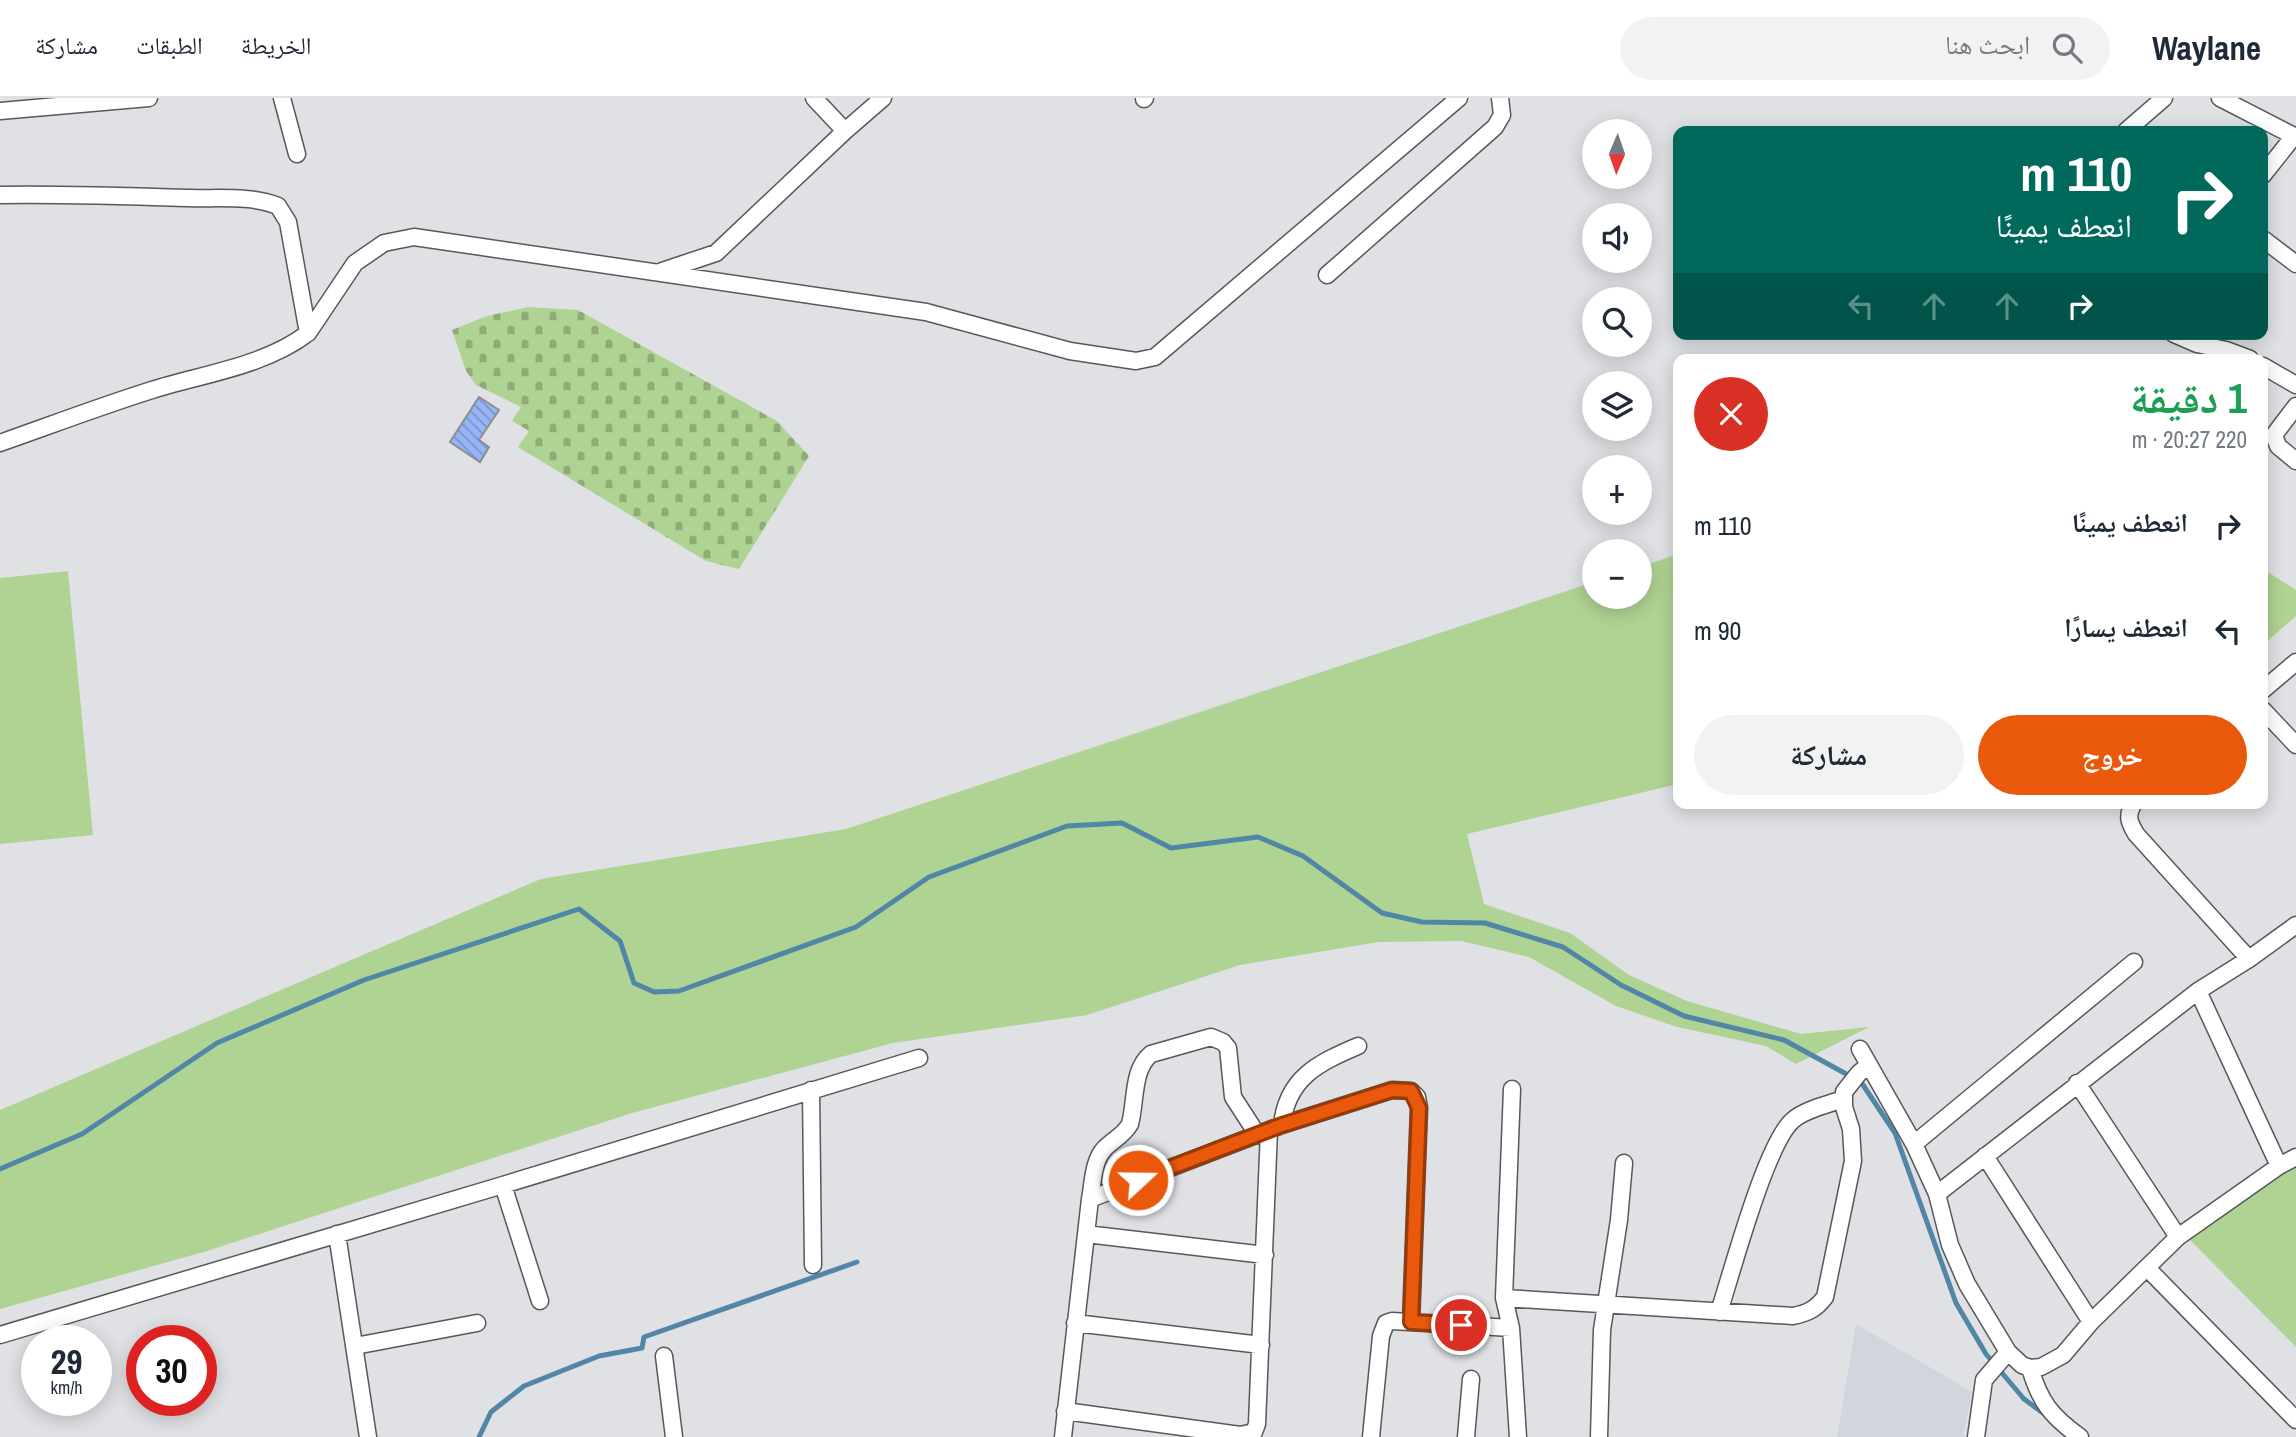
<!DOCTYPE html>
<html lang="ar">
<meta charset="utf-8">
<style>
:root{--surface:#fff;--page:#f2f2f3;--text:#1f2937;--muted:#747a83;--line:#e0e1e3;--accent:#ea580c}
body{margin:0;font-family:"Archivo Narrow","Noto Naskh Arabic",sans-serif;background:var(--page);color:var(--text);direction:rtl;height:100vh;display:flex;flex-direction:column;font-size:26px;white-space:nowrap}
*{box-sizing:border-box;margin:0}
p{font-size:23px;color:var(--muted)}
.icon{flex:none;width:38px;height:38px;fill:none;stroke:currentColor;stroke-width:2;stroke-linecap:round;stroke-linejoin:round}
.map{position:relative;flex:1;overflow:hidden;direction:ltr}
.drawer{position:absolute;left:1673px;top:256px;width:595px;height:455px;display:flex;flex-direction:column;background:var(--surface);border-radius:14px;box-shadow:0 4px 18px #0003;direction:rtl}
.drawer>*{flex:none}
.banner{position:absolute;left:1673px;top:28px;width:595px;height:214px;border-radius:14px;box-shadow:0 4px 18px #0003;direction:rtl;background:#00695c;color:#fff;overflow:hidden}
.needle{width:46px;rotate:182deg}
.controls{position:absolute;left:1582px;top:21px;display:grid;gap:14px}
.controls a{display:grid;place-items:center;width:70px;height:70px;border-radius:50%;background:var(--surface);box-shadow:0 4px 18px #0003;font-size:35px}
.speed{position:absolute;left:21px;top:1227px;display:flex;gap:14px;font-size:35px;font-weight:700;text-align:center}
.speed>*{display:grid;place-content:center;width:91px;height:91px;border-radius:50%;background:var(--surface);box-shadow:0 4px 18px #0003;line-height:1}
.speed small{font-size:18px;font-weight:400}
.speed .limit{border:10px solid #d22;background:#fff;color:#111}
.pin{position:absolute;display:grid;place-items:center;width:60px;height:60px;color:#fff;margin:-30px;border:4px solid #fff;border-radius:50%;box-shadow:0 2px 7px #0007}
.me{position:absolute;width:77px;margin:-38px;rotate:69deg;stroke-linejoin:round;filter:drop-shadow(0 0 5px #0008)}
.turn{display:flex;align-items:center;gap:24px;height:147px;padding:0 21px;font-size:32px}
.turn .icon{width:91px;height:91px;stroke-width:2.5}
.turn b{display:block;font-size:49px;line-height:60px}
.lanes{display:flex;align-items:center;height:66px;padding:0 21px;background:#0003;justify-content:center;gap:35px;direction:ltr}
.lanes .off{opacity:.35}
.round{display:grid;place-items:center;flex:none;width:74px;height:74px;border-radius:37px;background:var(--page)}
.summary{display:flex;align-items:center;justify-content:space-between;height:119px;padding:0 21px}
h1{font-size:42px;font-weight:700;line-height:52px;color:#1e9e55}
.action{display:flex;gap:14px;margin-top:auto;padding:14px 21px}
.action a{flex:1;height:80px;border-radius:42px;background:var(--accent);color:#fff;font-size:28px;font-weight:700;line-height:80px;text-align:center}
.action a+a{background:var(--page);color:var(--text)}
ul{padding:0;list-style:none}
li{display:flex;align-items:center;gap:21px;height:105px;padding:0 21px}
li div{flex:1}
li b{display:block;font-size:26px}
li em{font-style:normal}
header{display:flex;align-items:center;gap:42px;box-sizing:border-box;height:98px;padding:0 35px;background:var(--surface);border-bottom:2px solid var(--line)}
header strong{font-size:33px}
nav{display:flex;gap:38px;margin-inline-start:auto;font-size:24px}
.search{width:490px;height:63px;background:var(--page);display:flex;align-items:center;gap:18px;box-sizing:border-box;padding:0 24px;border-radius:38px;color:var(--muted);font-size:26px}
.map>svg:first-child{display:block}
.built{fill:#d0d5de}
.green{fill:#afd392}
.cemetery{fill:url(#cemetery-stones)}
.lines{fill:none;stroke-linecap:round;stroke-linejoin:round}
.stream{stroke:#5286a7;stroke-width:5}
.building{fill:url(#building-back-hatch);stroke:#8c8e91;stroke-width:2}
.minor-casing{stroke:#57585b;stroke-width:19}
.minor{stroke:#fff;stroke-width:16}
.route-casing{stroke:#983908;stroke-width:18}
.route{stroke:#ea580c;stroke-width:12}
</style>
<header>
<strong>Waylane</strong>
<div class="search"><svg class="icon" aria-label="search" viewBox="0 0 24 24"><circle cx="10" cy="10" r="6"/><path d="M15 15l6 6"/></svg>ابحث هنا</div>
<nav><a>الخريطة</a><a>الطبقات</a><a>مشاركة</a></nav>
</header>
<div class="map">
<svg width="2296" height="1339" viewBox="0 0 2296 1339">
<defs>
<pattern id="cemetery-stones" width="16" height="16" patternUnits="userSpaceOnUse" patternTransform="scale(1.75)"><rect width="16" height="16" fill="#afd392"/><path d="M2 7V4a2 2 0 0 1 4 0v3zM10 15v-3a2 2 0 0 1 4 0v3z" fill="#8fac78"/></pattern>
<pattern id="building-back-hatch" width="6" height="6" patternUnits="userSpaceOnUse" patternTransform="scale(1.75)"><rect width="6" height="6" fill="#96b5f6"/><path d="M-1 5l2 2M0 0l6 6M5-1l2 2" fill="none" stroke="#7b94c8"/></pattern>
</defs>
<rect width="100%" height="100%" fill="#dfe1e5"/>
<path class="built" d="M1856,1226L1972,1294L1963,1339H1837Z"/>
<path class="green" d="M1678,456V686L1467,736L1484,806L1570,835L1629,877L1687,903L1801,936L1869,929L1796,966L1766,948L1677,929L1616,908L1529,859L1461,843L1379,844L1240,867L1087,917L893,945L632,1015L207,1153L0,1211V1012L541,781L846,731L1594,484V499H1640V469Z
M2263,471L2296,492V518L2263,547Z
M68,473L93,737L0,746V480Z
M2296,1066V1249L2187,1139Z"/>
<path class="cemetery" d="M528,209L578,212L777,323L809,358L739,471L706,463L518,349L529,333L512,323L521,309L476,287L466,273L452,232L487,218Z"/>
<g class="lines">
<path class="stream" d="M0,1071L82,1036L217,945L364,882L579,811L620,843L634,885L654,894L679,893L856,829L929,779L1067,728L1122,725L1171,750L1258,739L1303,758L1382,815L1422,824L1485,825L1563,849L1621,887L1684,918L1784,942L1861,984L1895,1035L1956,1205L1986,1256L2024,1301L2047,1318
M479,1339L491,1314L524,1288L599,1258L642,1250L644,1239L857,1164"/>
</g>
<path class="building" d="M479,299L499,312L479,342L489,349L480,364L450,344Z"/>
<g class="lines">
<defs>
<path id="minor" d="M282,0L297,56
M814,0L845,33
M2220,0L2296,39
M1144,1L1145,0
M0,13L149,0
M2126,33L2164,0
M2263,77L2294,38
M0,97C63,96 125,98 188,100C217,101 251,97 278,108L288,124L308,235C265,268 203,276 152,292C101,308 51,327 0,345
M2263,141L2296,166
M662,173L716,155L845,33L883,0
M1327,177L1495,29L1502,17L1500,0
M308,235L355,165L384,145L414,139L926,214L1070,253L1136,263L1155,259L1459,0
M2174,236L2197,246L2226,252L2250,261
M2263,268L2296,287
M2296,308L2274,337L2278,348L2296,363
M2263,592L2296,564
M2263,612L2296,647
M2134,705C2126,718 2129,724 2136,736L2249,861
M2198,893L2279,1068
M1860,951L1914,1046L1937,1096L1950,1147L1967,1186L2008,1254L2022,1267L2030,1270L2041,1269L2063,1257L2091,1224L2178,1139L2279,1068L2296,1059
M2077,985L2178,1139
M1512,991L1504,1200L1511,1230L1518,1339
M811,992L813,1167
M1282,1027C1287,980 1318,965 1358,948
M1914,1046L2134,864
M1985,1058L2091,1224
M503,1087L540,1203
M1937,1096L2198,893L2249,861L2296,827
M1090,1101L1282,1027L1392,992L1411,993L1417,999L1419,1010L1411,1224
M337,1136L368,1339
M1086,1136L1265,1157
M2147,1170L2296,1322
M1504,1200L1793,1218C1808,1215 1816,1211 1825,1199L1853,1063L1851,1031L1844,1009V994L1859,975L1869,967
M1719,1214C1732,1174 1766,1045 1793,1022C1806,1011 1827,1007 1843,1001
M1075,1225L1261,1247
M0,1237L503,1087L919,960
M355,1248L477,1225
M664,1258L674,1339
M2030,1270C2040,1304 2051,1318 2080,1339
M1065,1313L1240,1337L1254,1334L1257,1326L1269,1032
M1063,1339L1090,1101C1093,1085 1093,1062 1105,1050C1113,1042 1124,1037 1130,1026C1136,1004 1132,971 1151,956L1211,939L1223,944L1228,950L1233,999L1257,1036
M1371,1339L1381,1238L1386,1225L1392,1223L1511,1230
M1466,1339L1471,1281
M1599,1339L1602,1232L1619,1122L1624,1065
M1976,1339L1984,1282L2008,1254"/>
</defs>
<use href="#minor" class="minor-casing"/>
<use href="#minor" class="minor"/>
</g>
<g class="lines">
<defs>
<path id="route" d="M1138,1082L1282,1027L1392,992L1411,993L1419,1010L1411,1224L1461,1227"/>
</defs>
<use href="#route" class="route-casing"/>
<use href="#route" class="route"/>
</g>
</svg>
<div class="controls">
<a><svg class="needle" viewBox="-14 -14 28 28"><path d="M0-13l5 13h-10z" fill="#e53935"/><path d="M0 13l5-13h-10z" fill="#747a83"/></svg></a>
<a><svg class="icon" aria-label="sound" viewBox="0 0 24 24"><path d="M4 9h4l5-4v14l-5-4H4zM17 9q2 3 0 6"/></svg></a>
<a><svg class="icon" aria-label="search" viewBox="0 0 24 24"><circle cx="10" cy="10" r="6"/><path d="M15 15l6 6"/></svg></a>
<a><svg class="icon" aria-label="layers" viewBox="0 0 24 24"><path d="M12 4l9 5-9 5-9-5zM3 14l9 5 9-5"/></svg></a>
<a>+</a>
<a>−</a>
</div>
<div class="speed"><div>29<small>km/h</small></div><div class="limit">30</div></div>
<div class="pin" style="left:1461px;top:1227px;background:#d93025"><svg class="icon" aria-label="arrive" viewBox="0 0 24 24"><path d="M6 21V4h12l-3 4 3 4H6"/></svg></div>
<svg class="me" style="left:1138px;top:1082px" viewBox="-20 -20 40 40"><circle r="17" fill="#ea580c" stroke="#fff" stroke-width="3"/><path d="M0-11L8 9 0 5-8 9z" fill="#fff"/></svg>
<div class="banner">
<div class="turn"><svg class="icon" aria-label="right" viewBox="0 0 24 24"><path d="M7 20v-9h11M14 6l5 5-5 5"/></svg><div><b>110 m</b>انعطف يمينًا</div></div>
<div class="lanes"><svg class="icon off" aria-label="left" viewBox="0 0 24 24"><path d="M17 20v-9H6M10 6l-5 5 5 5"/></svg><svg class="icon off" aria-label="ahead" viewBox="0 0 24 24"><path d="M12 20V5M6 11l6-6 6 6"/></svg><svg class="icon off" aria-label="ahead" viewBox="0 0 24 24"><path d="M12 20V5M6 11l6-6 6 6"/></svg><svg class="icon" aria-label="right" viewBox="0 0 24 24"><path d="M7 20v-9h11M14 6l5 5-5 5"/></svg></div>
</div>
<section class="drawer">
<div class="summary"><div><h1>1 دقيقة</h1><p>220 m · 20:27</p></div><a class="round" style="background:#d93025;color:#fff"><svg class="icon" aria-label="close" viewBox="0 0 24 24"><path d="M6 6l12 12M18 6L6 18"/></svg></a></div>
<ul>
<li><svg class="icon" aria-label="right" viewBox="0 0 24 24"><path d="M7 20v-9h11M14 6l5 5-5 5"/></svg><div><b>انعطف يمينًا</b></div><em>110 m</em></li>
<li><svg class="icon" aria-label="left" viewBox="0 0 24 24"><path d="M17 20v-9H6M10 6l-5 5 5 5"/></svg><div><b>انعطف يسارًا</b></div><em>90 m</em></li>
</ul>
<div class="action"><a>خروج</a><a>مشاركة</a></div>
</section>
</div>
